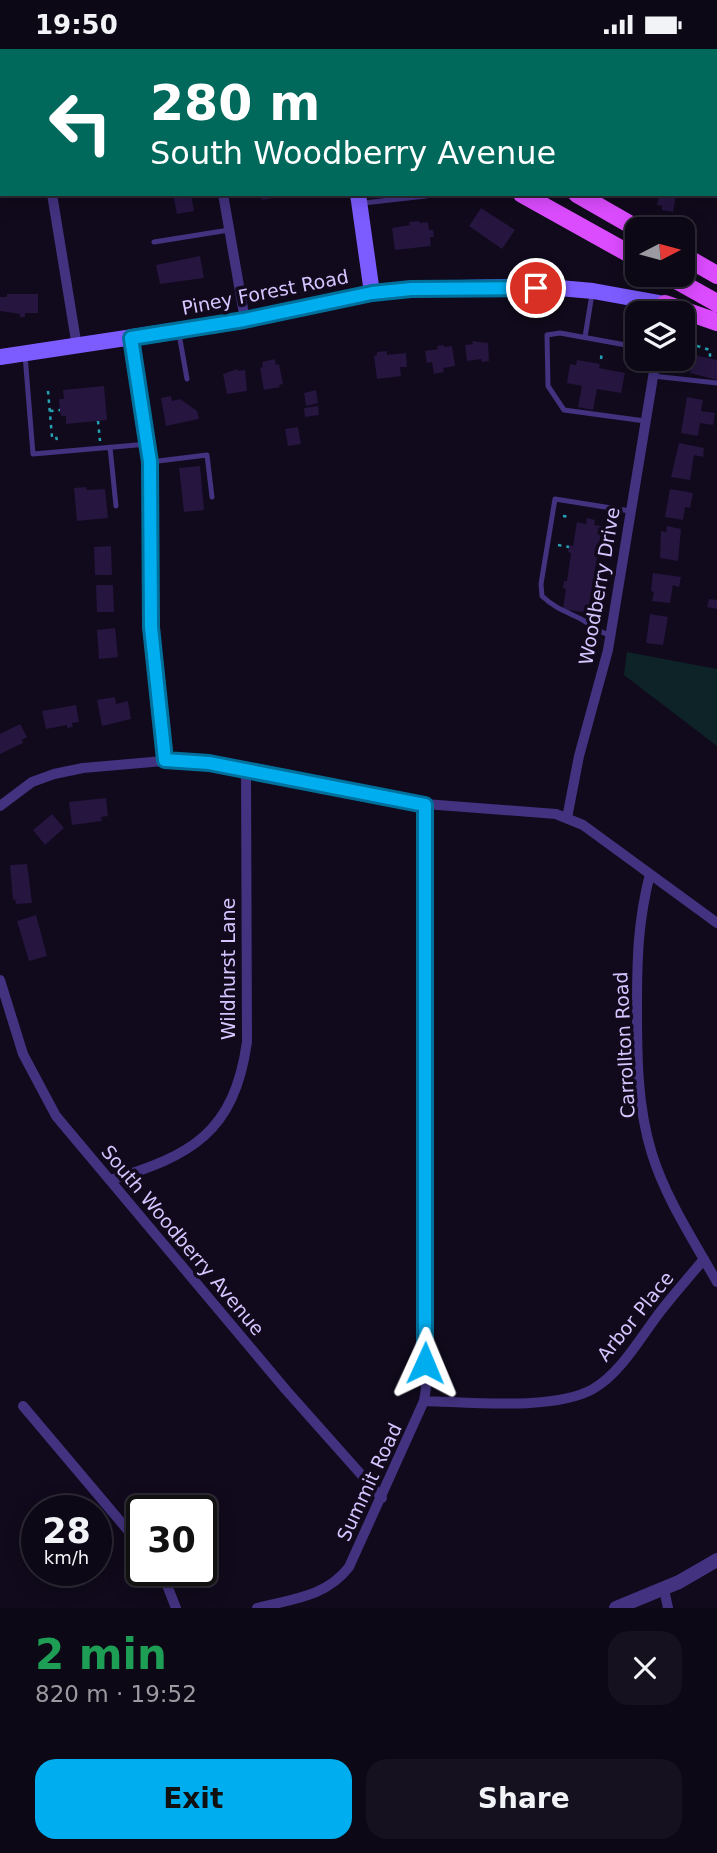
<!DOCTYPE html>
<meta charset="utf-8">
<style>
:root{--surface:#0c0815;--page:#15111e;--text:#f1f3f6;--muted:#9a9aa0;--line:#2c2934;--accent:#00aef0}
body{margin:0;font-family:"DejaVu Sans",sans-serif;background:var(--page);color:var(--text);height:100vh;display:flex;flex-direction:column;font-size:26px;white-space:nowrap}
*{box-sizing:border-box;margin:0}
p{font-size:23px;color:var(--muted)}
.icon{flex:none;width:38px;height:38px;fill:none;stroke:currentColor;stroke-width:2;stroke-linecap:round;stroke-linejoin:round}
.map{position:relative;height:1559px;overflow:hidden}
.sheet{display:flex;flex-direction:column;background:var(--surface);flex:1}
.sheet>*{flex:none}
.guide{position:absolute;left:0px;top:0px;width:718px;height:147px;box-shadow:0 4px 18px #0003,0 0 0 2px var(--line);background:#00695c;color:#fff;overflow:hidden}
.needle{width:46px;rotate:84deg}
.controls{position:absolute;left:625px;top:168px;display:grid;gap:14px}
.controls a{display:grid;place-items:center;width:70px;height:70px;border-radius:14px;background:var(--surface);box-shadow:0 4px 18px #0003,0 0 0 2px var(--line);font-size:35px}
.speed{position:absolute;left:21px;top:1446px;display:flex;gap:14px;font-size:35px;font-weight:700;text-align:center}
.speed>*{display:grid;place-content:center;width:91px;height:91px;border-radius:50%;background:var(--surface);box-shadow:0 4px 18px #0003,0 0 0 2px var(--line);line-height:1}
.speed small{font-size:18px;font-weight:400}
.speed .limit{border:4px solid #111;border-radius:10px;background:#fff;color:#111}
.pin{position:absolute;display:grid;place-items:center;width:60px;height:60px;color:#fff;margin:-30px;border:4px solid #fff;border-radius:50%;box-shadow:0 2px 7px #0007}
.me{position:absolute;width:77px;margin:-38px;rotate:1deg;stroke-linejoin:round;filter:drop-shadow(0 0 5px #0008)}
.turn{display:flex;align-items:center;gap:24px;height:147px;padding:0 35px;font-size:32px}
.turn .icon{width:91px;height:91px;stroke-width:2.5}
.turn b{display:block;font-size:49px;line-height:60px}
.round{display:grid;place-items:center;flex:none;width:74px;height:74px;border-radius:21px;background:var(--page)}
.summary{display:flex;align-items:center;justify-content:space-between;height:119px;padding:0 35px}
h1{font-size:42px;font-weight:800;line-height:52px;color:#1e9e55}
.button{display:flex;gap:14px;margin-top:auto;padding:14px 35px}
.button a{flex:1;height:80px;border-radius:21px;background:var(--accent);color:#111;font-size:28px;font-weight:800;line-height:80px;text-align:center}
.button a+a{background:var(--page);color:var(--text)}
.status{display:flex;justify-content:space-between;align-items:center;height:49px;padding:0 35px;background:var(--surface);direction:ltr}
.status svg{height:19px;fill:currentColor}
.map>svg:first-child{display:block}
.green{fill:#0d2327}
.building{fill:#25153f}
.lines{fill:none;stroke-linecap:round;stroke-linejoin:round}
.path{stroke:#25a3b4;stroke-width:2.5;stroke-dasharray:3.5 5;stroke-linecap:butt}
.service{stroke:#42327f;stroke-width:5}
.minor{stroke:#42327f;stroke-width:10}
.tertiary{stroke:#42327f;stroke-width:14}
.secondary{stroke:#7d5cff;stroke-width:16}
.primary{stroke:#dc4cff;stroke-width:18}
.route-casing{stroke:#00719c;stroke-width:18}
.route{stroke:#00aef0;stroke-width:12}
.labels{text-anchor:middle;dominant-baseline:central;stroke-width:7;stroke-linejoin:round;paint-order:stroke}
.street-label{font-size:19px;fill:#d6c5ff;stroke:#100a1c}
</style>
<div class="status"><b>19:50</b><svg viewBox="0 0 49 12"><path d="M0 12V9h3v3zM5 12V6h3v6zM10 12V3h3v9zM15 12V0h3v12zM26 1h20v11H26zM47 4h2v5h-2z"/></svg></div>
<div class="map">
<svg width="717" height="1559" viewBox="0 0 717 1559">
<rect width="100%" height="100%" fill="#100a1c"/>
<path class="green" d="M627,603L717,620V697L624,626Z"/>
<path class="building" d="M173,145H191L194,162L177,165Z
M261,145H285V147L262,151Z
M659,145H676L673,163L662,161V157L657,156Z
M481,159L515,181L502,200L469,177Z
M419,172L420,174L428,173L429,181H433L434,188H430L431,197L395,201L392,179L410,176L409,173Z
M200,207L204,229L160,235L156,216Z
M7,245H38V264H25V268H20V265L0,262V248H7Z
M472,292L488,294L489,312L482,313L481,310L467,312L465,296L473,295Z
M444,296V298L452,297L455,317L443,319L444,323L434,325L432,313L427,314L425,302L438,300L437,297Z
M387,302V306L406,304L407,318H400L401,327L377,330L374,307L377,306V303Z
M694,306L717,311V331L690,324Z
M275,310L276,316L279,315L283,335L279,336L280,338L264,341L260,319L263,318L262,313Z
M577,311L600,315L599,319L625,324L621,344L597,340L593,361L578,358L582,337L567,334L570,315L576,316Z
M238,320V322L245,321L247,342L227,345L223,325Z
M104,337L107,371L66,375V367H61L60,361L59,350H64L63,341Z
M316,341L318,354L306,357L304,344Z
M171,347L172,352L180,350L197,362L199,370L166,377L161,349Z
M687,348L703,351L701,362L715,364L713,376L700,374L698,387L681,384Z
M318,357L319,366L305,368L304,359Z
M298,378L301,395L288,397L285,380Z
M679,394L704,399L703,408L694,406L690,431L671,428Z
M200,417L204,461L184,463L179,419Z
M86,438L87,441L105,440L108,469L77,472L74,439Z
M670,440L693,444L690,459L685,458L683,471L665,468Z
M587,469L595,471L594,476L602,477L588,564L563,560L566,540L563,539L564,532H567L571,504L568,503L569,496L573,497L577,473L586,475Z
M667,477L681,480L678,512L660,509L661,482L666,483Z
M111,497L112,526H95L94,498Z
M653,524L681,528L679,538L673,536L670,554L652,552L654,543L651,542Z
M96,536H113L114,563H97Z
M709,550L717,551V560L707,558Z
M650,565L668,568L663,596L646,594Z
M115,579L118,608L99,610L97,581Z
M115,648L116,655L128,652L131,670L102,677L97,651Z
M76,656L79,673L72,674L73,678L67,679V676L46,680L42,662Z
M20,675L27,688L22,691L23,694L0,705V685Z
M106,749L108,767L101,768L102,772L72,776L69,753Z
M52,765L64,779L45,796L33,781Z
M27,815L32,854L16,855L15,850L13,851L10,816Z
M36,866L47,907L29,912L17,872Z"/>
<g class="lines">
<path class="path" d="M601,310L602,302
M681,320L683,306L691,295L710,301V310
M48,342L52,388L56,387L57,392
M50,362L60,361
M98,372L100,392
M563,467L570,468
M558,496L569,498"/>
<path class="service" d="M464,2L465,0
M569,2V0
M647,2L648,0
M363,154L426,147
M154,193L229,181
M179,285L187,330
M585,288L592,245
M637,298L560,284L547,286L548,337L564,361L645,372
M25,306L33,405L148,395
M653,327L717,334
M110,398L116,457
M150,413L207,406L212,448
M610,586C597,583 592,576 581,570C565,562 556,560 542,547L541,535L555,450L630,462"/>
<path class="minor" d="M23,0V2
M198,0V2
M52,145L77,298
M223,145L245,271
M131,289L150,413L152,481L151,578L165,711
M0,757L32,733L54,725L83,719L175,711L209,714L412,754L556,765L583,776L717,874
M567,769L579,707L608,601L656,310
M650,825C638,872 637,909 637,957C637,1007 637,1057 652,1105C666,1150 694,1192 717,1233
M0,931L23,1005L56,1067L286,1341L382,1449
M110,1131C191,1107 234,1084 247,993L246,721
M424,1352C469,1353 554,1362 593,1340C621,1324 640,1289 660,1263C674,1245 689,1228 704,1210
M23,1357L142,1498
M161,1521L176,1559
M664,1540L668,1559
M257,1559C292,1550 326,1548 349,1518L424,1352L426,1339L425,756"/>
<path class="tertiary" d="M416,2V0
M616,1559L679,1533L717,1511"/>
<path class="secondary" d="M358,145L372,244
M0,308L245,271L372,244L411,240L512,238L559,239L593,242L665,255"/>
<path class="primary" d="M265,0L269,2
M322,0L325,2
M522,145L637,209
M577,145L638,180
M682,206L717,226
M667,226L717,254
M665,255L717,273"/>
</g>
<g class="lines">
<defs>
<path id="route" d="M425,1314V756L209,714L165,711L151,578L150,413L131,289L244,271L372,244L411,240L536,239"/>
</defs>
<use href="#route" class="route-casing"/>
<use href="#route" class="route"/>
</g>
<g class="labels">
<g class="street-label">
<text transform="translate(265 243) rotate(-11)">Piney Forest Road</text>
<text transform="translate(599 537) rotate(-80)">Woodberry Drive</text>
<text transform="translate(228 920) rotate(-90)">Wildhurst Lane</text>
<text transform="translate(624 996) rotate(-93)">Carrollton Road</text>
<text transform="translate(183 1191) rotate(50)">South Woodberry Avenue</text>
<text transform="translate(635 1267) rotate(-51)">Arbor Place</text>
<text transform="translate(369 1433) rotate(-65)">Summit Road</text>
</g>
</g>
</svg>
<div class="controls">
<a><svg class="needle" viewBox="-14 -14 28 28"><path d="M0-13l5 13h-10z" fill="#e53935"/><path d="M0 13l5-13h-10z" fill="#9a9aa0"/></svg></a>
<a><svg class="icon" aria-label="layers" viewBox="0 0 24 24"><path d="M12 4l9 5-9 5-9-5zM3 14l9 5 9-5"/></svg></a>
</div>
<div class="speed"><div>28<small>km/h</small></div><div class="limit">30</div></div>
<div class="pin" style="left:536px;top:239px;background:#d93025"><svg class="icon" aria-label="arrive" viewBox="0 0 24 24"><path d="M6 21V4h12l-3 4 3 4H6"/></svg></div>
<svg class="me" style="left:425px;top:1314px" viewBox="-20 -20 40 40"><path d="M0-17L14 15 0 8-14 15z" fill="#00aef0" stroke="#fff" stroke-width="4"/></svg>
<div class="guide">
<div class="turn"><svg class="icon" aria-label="left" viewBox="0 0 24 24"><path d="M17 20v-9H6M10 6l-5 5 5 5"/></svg><div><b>280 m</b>South Woodberry Avenue</div></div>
</div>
</div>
<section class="sheet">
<div class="summary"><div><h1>2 min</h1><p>820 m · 19:52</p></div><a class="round"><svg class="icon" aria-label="close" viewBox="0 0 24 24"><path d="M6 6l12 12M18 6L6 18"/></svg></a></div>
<div class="button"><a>Exit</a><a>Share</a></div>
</section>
